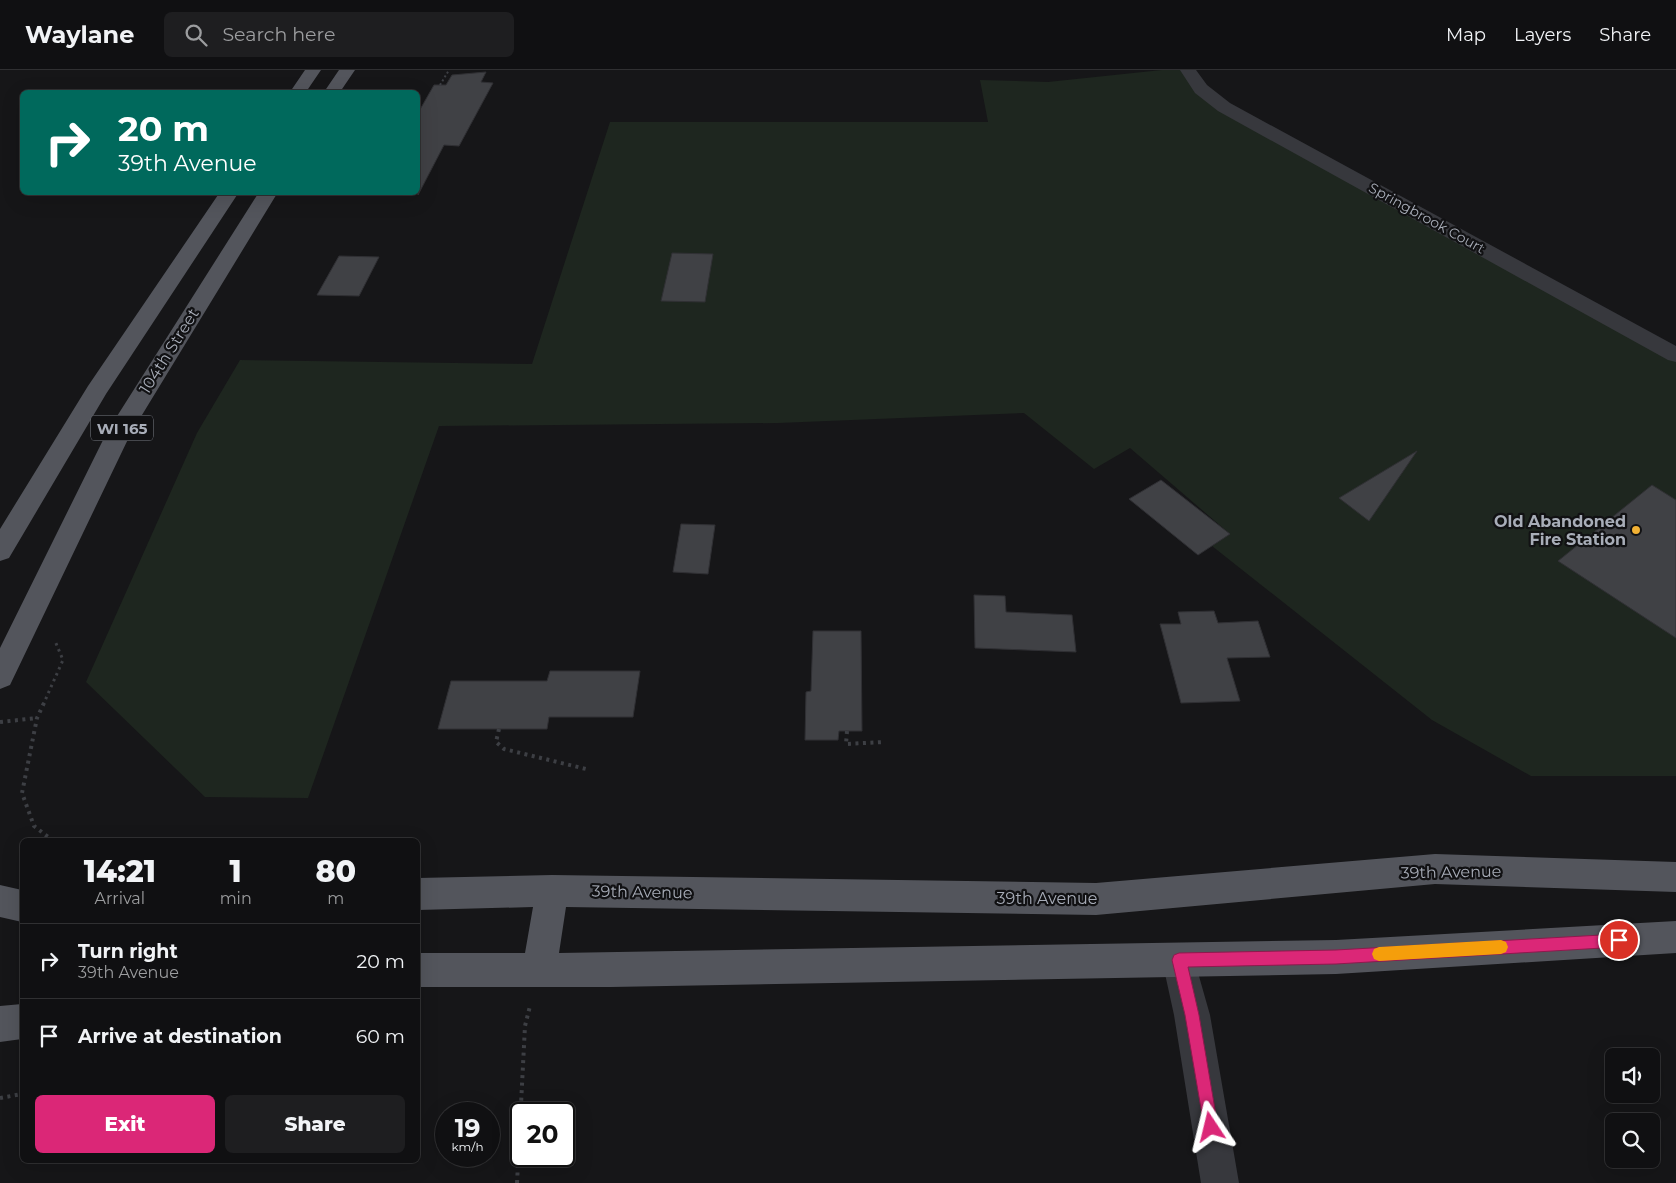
<!DOCTYPE html>
<style>
:root{--surface:#101012;--page:#1e1e20;--text:#f1f3f6;--muted:#9c9d9f;--line:#303032;--accent:#db2777}
body{margin:0;font-family:Montserrat,sans-serif;background:var(--page);color:var(--text);height:100vh;display:flex;flex-direction:column;font-size:19px;white-space:nowrap}
*{box-sizing:border-box;margin:0}
p{font-size:16px;color:var(--muted)}
.icon{flex:none;width:28px;height:28px;fill:none;stroke:currentColor;stroke-width:2;stroke-linecap:round;stroke-linejoin:round}
.map{position:relative;flex:1;overflow:hidden}
.sheet{position:absolute;left:20px;top:768px;width:400px;height:325px;display:flex;flex-direction:column;background:var(--surface);border-radius:8px;box-shadow:0 5px 20px #0002,0 0 0 1px var(--line)}
.sheet>*{flex:none}
.guide{position:absolute;left:20px;top:20px;width:400px;height:105px;border-radius:8px;box-shadow:0 5px 20px #0002,0 0 0 1px var(--line);background:#00695c;color:#fff;overflow:hidden}
.controls{position:absolute;left:1605px;top:978px;display:grid;gap:10px}
.controls a{display:grid;place-items:center;width:55px;height:55px;border-radius:8px;background:var(--surface);box-shadow:0 5px 20px #0002,0 0 0 1px var(--line);font-size:25px}
.speed{position:absolute;left:435px;top:1032px;display:flex;gap:10px;font-size:25px;font-weight:700;text-align:center}
.speed>*{display:grid;place-content:center;width:65px;height:65px;border-radius:50%;background:var(--surface);box-shadow:0 5px 20px #0002,0 0 0 1px var(--line);line-height:1}
.speed small{font-size:12px;font-weight:400}
.speed .limit{border:2px solid #111;border-radius:8px;background:#fff;color:#111}
.pin{position:absolute;display:grid;place-items:center;width:42px;height:42px;color:#fff;margin:-21px;border:2px solid #fff;border-radius:50%;box-shadow:0 1px 5px #0007}
.me{position:absolute;width:55px;margin:-28px;rotate:350deg;stroke-linejoin:round;filter:drop-shadow(0 0 4px #0008)}
.turn{display:flex;align-items:center;gap:18px;height:105px;padding:0 15px;font-size:22px}
.turn .icon{width:65px;height:65px;stroke-width:2.5}
.turn b{display:block;font-size:35px;line-height:42px}
.eta{display:flex;justify-content:space-evenly;align-items:center;height:85px;text-align:center}
.eta b{font-size:30px;font-weight:800;line-height:35px}
.action{display:flex;gap:10px;margin-top:auto;padding:10px 15px}
.action a{flex:1;height:58px;border-radius:8px;background:var(--accent);color:#fff;font-size:20px;font-weight:800;line-height:58px;text-align:center}
.action a+a{background:var(--page);color:var(--text)}
ul{padding:0;list-style:none}
li{display:flex;align-items:center;gap:15px;height:75px;padding:0 15px;border-top:1px solid var(--line)}
li div{flex:1}
li b{display:block;font-size:19px}
li em{font-style:normal}
header{display:flex;align-items:center;gap:30px;box-sizing:border-box;height:70px;padding:0 25px;background:var(--surface);border-bottom:1px solid var(--line)}
header strong{font-size:24px}
nav{display:flex;gap:28px;margin-inline-start:auto;font-size:18px}
.search{width:350px;height:45px;background:var(--page);display:flex;align-items:center;gap:12px;box-sizing:border-box;padding:0 18px;border-radius:8px;color:var(--muted);font-size:19px}
.map>svg:first-child{display:block}
.green{fill:#1e261f}
.building{fill:#404145;stroke:#303034}
.lines{fill:none;stroke-linecap:round;stroke-linejoin:round}
.path-far2{stroke:#3d3f44;stroke-width:2;stroke-dasharray:2 2.5;stroke-linecap:butt}
.path-far1{stroke:#3d3f44;stroke-width:3;stroke-dasharray:2.5 4;stroke-linecap:butt}
.path{stroke:#3d3f44;stroke-width:4;stroke-dasharray:3 4.5;stroke-linecap:butt}
.minor{fill:#37383d;fill-rule:evenodd}
.major{fill:#53555c;fill-rule:evenodd}
.route{fill:#db2777;stroke:#8e194d}
.slow{fill:#f59e0b}
.poi-dot{fill:#f2b134;stroke:#111113;stroke-width:2}
.labels{text-anchor:middle;dominant-baseline:central;stroke-width:4.5;stroke-linejoin:round;paint-order:stroke}
.far-street-label{font-size:14px;fill:#a8adb8;stroke:#111113}
.shield{fill:#111113;stroke:#7b7e86;stroke-width:1}
.shield-label{font-size:15px;font-weight:bold;fill:#a8adb8}
.street-label{font-size:16px;fill:#a8adb8;stroke:#111113}
.poi-label{font-size:16px;font-weight:bold;fill:#a8adb8;stroke:#111113;text-anchor:end}
</style>
<header>
<strong>Waylane</strong>
<div class="search"><svg class="icon" aria-label="search" viewBox="0 0 24 24"><circle cx="10" cy="10" r="6"/><path d="M15 15l6 6"/></svg>Search here</div>
<nav><a>Map</a><a>Layers</a><a>Share</a></nav>
</header>
<div class="map">
<svg width="1676" height="1113" viewBox="0 0 1676 1113">
<rect width="100%" height="100%" fill="#161618"/>
<path class="green" d="M1162,0H1189L1201,19L1676,285V706H1531L1432,650L1212,476L1230,464L1130,378L1094,399L1024,343L778,353L439,356L308,728L205,727L86,612L197,363L240,290L532,294L610,52H988L980,10L1048,12Z"/>
<path class="building" d="M486,2L481,12L493,13L459,76L444,75L418,125V43L434,15H446L452,5Z
M672,183L713,184L705,232L661,231Z
M339,186L379,187L359,226L317,225Z
M1417,381L1369,451L1339,428Z
M1161,410L1230,464L1198,485L1129,429Z
M1652,415L1676,430V568L1558,491Z
M681,454L715,455L708,504L673,502Z
M974,525L1005,526L1006,542L1072,545L1076,582L975,578Z
M1214,541L1218,553L1258,551L1270,587L1227,588L1240,631L1181,633L1160,554H1181L1178,542Z
M813,561H861L862,661H839L838,670H805L806,622L811,621Z
M550,601H640L633,647H549L547,659H438L451,611H547Z"/>
<g class="lines">
<path class="path-far2" d="M440,15L449,0"/>
<path class="path-far1" d="M43,635L63,590L55,571"/>
<path class="path" d="M44,633L37,648L22,723L34,756L52,770
M0,652L37,648
M499,659L496,672L504,679L586,699
M847,661L846,674L884,672
M0,1028L22,1024
M517,1113L525,956L530,936"/>
<path class="minor" d="M1180,0H1196L1207,15L1230,33L1676,276V292L1668,290L1218,41L1195,23Z
M1179,873L1191,878L1210,945L1239,1113H1201L1174,945L1162,890L1167,878Z"/>
<path class="major" d="M305,0H321L306,22H290Z
M339,0H355L340,22H324Z
M220,122H239L106,324L9,488L0,491V459L88,316Z
M259,122H278L131,363L10,615L0,619V578L107,362Z
M1435,784L1676,792V822L1435,814L1096,845L566,837L559,883L1336,870L1676,851V883L1336,904L611,917H418V883H525L533,837L418,840V808L552,805L1096,813Z
M0,815L22,820V852L0,847Z
M22,934V969L0,972V936Z"/>
</g>
<path class="route" d="M1619,864L1624,866L1626,870L1624,875L1619,877L1336,894L1188,897L1199,945L1218,1057L1216,1062L1211,1065L1205,1062L1185,945L1172,890L1174,885L1179,883L1336,880Z"/>
<path class="slow" d="M1501,870L1506,872L1508,877L1506,882L1501,884L1379,891L1374,889L1372,884L1374,879L1379,877Z"/>
<circle class="poi-dot" cx="1636" cy="460" r="5"/>
<g class="labels">
<g class="far-street-label">
<text transform="translate(1427 148) rotate(29)">Springbrook Court</text>
</g>
<rect class="shield" x="91" y="345.5" width="62" height="25" rx="4"/>
<g class="shield-label">
<text x="122" y="358">WI 165</text>
</g>
<g class="street-label">
<text transform="translate(169 281) rotate(-58)">104th Street</text>
<text transform="translate(1451 802) rotate(-1)">39th Avenue</text>
<text transform="translate(642 822) rotate(1)">39th Avenue</text>
<text x="1047" y="828">39th Avenue</text>
</g>
<g class="poi-label">
<text x="1626" y="451">Old Abandoned<tspan x="1626" dy="18">Fire Station</tspan></text>
</g>
</g>
</svg>
<div class="controls">
<a><svg class="icon" aria-label="sound" viewBox="0 0 24 24"><path d="M4 9h4l5-4v14l-5-4H4zM17 9q2 3 0 6"/></svg></a>
<a><svg class="icon" aria-label="search" viewBox="0 0 24 24"><circle cx="10" cy="10" r="6"/><path d="M15 15l6 6"/></svg></a>
</div>
<div class="speed"><div>19<small>km/h</small></div><div class="limit">20</div></div>
<div class="pin" style="left:1619px;top:870px;background:#d93025"><svg class="icon" aria-label="arrive" viewBox="0 0 24 24"><path d="M6 21V4h12l-3 4 3 4H6"/></svg></div>
<svg class="me" style="left:1211px;top:1057px" viewBox="-20 -20 40 40"><path d="M0-17L14 15 0 8-14 15z" fill="#db2777" stroke="#fff" stroke-width="4"/></svg>
<div class="guide">
<div class="turn"><svg class="icon" aria-label="right" viewBox="0 0 24 24"><path d="M7 20v-9h11M14 6l5 5-5 5"/></svg><div><b>20 m</b>39th Avenue</div></div>
</div>
<section class="sheet">
<div class="eta">
<div><b>14:21</b><p>Arrival</p></div>
<div><b>1</b><p>min</p></div>
<div><b>80</b><p>m</p></div>
</div>
<ul>
<li><svg class="icon" aria-label="right" viewBox="0 0 24 24"><path d="M7 20v-9h11M14 6l5 5-5 5"/></svg><div><b>Turn right</b><p>39th Avenue</p></div><em>20 m</em></li>
<li><svg class="icon" aria-label="arrive" viewBox="0 0 24 24"><path d="M6 21V4h12l-3 4 3 4H6"/></svg><div><b>Arrive at destination</b></div><em>60 m</em></li>
</ul>
<div class="action"><a>Exit</a><a>Share</a></div>
</section>
</div>
